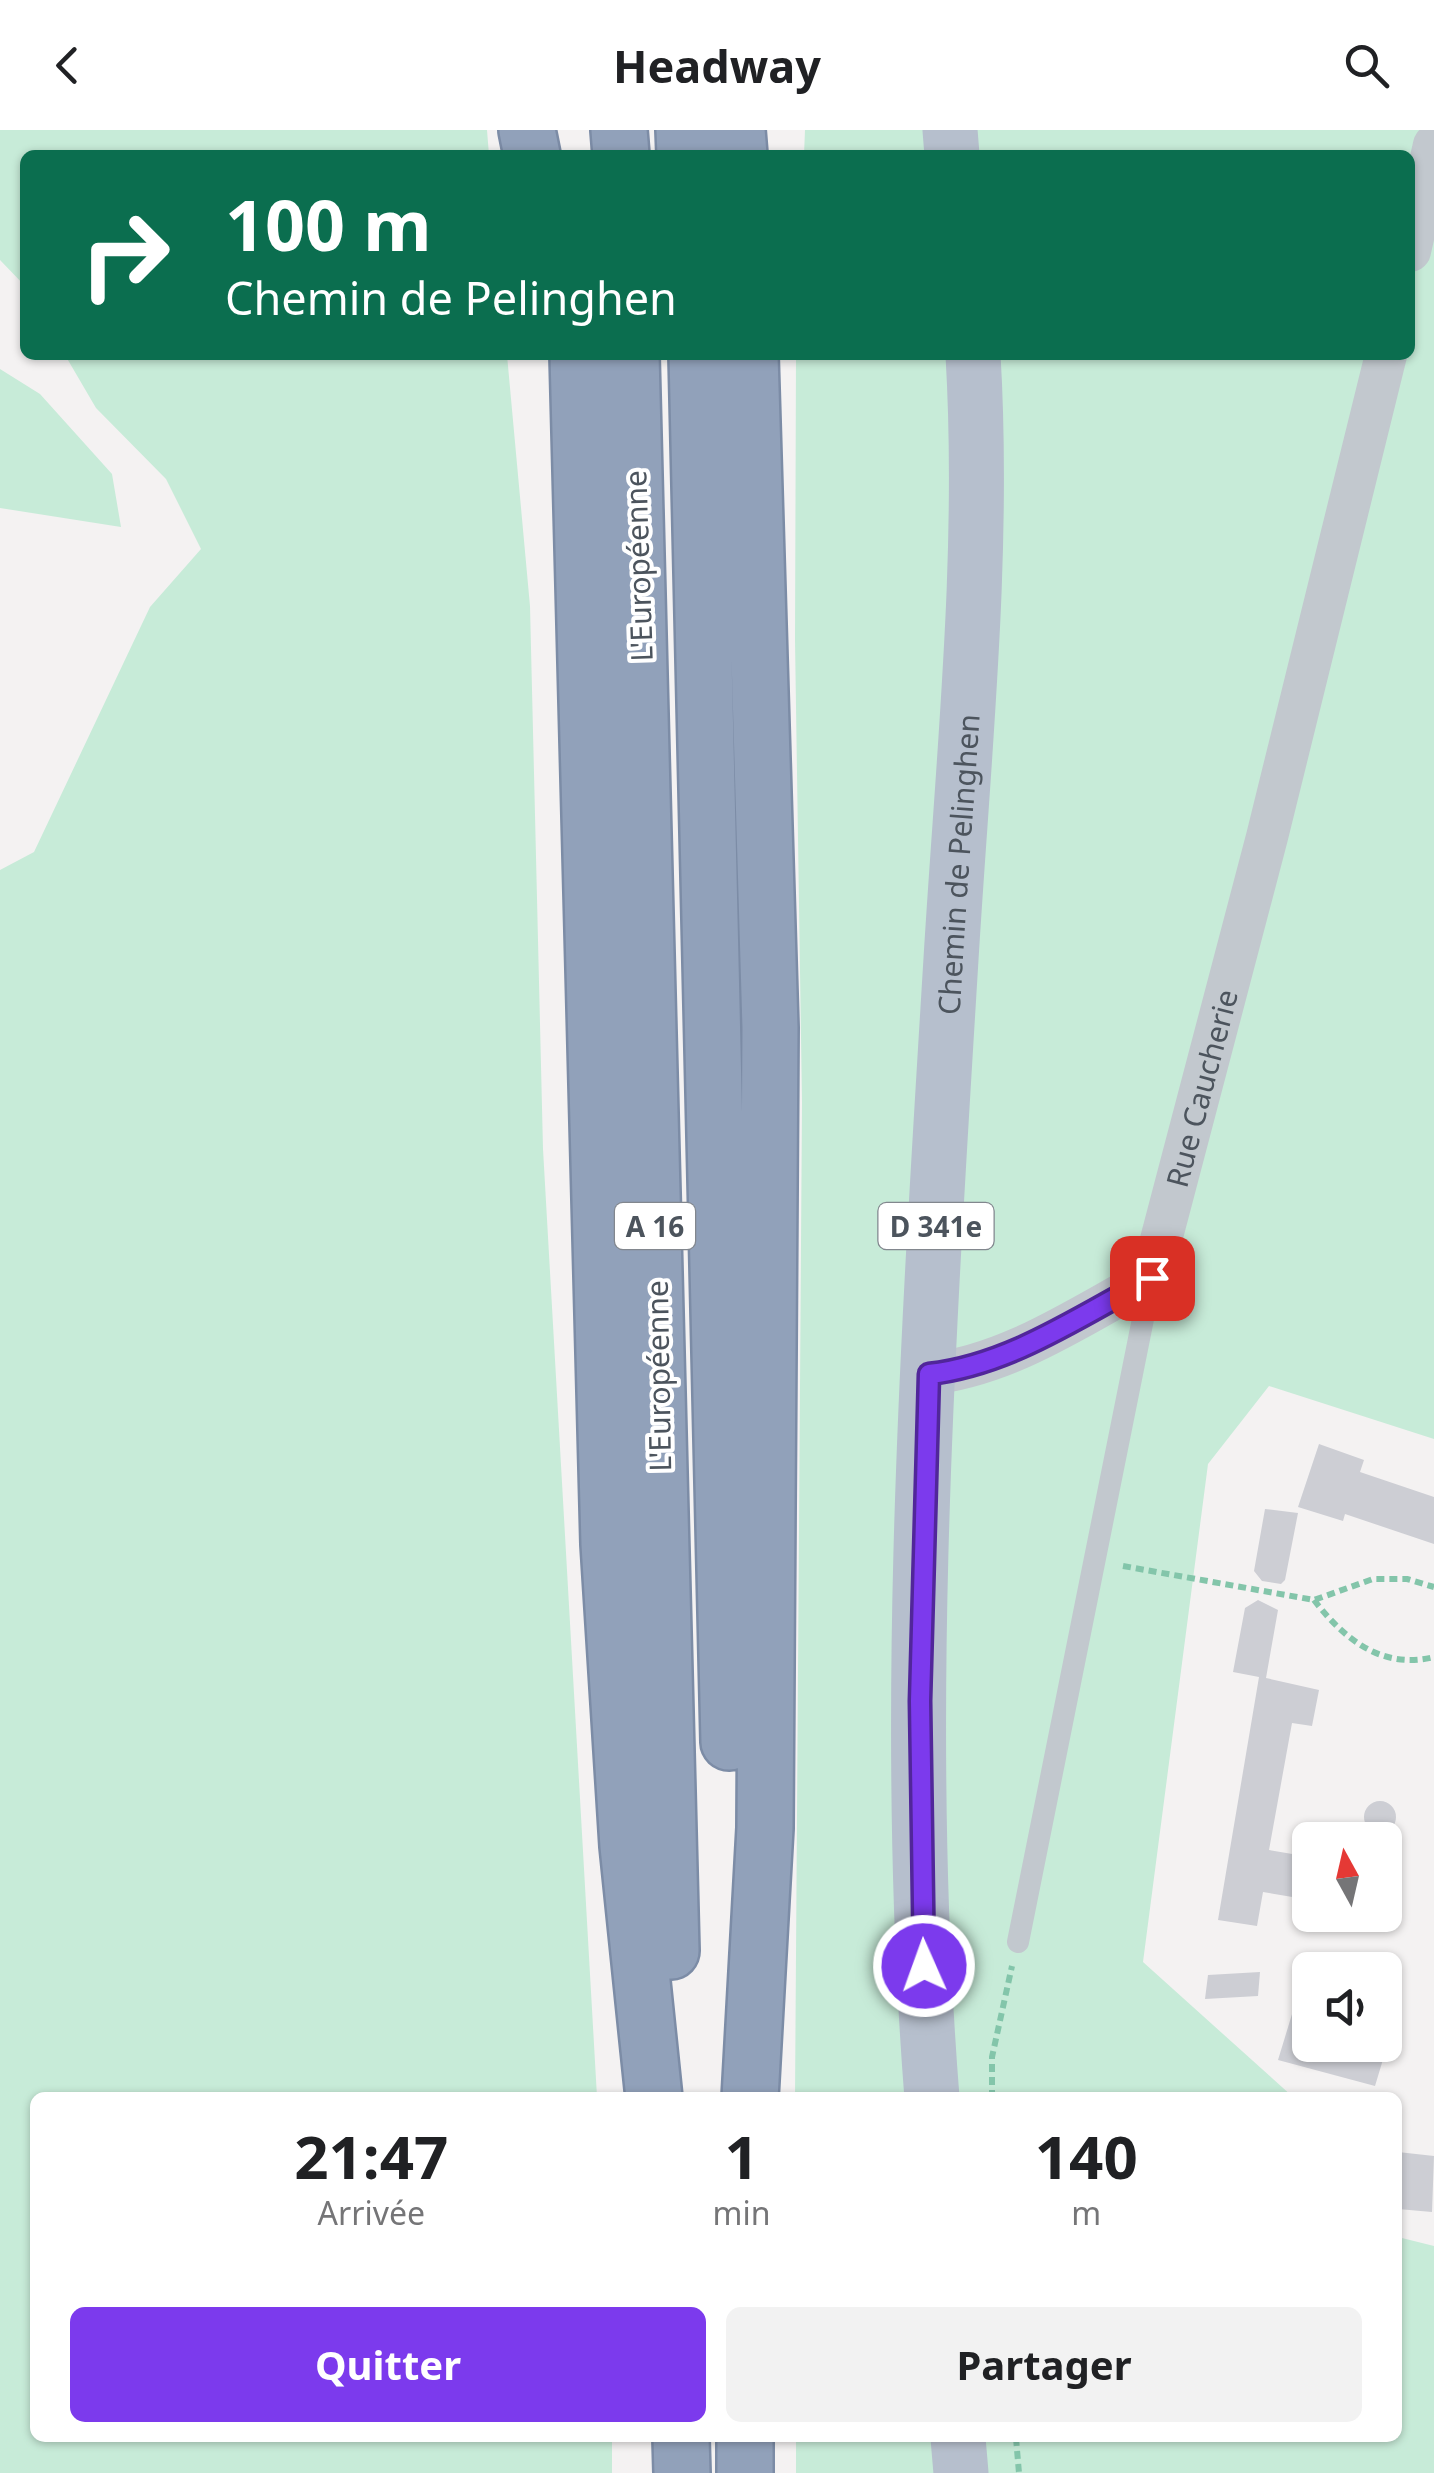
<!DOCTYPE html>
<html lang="fr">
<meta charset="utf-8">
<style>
:root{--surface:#fff;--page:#f2f2f2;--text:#202124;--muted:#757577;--accent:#7c3aed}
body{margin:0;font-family:"Noto Sans",sans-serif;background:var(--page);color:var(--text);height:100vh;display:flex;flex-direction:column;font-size:38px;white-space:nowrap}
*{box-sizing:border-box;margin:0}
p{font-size:32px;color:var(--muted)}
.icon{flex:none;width:55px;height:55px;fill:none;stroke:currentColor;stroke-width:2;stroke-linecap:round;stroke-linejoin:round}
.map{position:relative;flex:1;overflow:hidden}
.side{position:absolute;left:30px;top:1962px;width:1372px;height:350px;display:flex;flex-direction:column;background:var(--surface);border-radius:15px;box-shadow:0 2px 8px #0004}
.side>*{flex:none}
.top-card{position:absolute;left:20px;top:20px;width:1395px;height:210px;border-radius:15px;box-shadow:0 2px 8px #0004;background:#0b6e4f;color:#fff;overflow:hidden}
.needle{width:65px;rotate:352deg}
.fabs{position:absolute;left:1292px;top:1692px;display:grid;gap:20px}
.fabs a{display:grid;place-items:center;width:110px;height:110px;border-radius:15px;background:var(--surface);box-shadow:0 2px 8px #0004;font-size:50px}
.pin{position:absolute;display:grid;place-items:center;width:85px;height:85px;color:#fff;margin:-42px;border-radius:20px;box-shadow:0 5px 15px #0006}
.me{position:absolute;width:110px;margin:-55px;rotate:358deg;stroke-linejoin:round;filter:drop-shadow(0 0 8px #0008)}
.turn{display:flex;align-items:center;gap:35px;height:210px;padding:0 40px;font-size:45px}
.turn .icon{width:130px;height:130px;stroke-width:2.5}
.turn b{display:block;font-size:70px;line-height:85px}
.eta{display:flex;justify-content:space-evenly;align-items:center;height:170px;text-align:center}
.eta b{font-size:60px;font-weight:700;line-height:70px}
.button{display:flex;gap:20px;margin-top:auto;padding:20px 40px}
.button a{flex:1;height:115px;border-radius:15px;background:var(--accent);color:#fff;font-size:40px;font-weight:700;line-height:115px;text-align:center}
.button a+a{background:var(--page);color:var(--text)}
header{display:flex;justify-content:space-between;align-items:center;height:130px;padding:0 40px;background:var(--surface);font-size:45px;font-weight:700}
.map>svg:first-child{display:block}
.green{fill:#c7ebd8}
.building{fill:#cdced4}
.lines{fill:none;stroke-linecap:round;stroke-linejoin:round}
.motorway-casing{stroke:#7c8ca6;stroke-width:60}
.path{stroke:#83c5aa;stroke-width:6;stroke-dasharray:8 5;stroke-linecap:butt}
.service{stroke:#c2c8ce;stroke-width:22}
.minor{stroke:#c2c8ce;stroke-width:42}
.primary{stroke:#b6bfcd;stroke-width:55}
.motorway{stroke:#91a1ba;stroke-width:55}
.route-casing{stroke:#51269a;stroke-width:25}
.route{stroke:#7c3aed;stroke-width:18}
.labels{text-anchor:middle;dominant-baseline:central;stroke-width:8;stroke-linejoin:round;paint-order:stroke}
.shield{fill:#fff;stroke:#82878e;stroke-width:2.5}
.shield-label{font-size:28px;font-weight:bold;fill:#4c545d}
.street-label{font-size:30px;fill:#4c545d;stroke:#fff}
</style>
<header><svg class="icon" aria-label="back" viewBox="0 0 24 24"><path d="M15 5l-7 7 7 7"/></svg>Headway<svg class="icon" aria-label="search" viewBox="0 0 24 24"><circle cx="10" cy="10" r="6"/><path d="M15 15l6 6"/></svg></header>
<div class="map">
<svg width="1434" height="2343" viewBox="0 0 1434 2343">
<rect width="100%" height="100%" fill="#f4f2f2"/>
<path class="green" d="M0,0H487L489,25H25V156L0,130Z
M805,0H1434V1309L1269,1256L1208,1334L1143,1832L1293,1967L795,1968L802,973L795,510L796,225H1410V25H804Z
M65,225H507L530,476L543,1019L597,1967L35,1968V2308H612V2343H0V740L34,722L150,477L201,419L166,349L96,278Z
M0,239L40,264L112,344L121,397L0,378Z
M1398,2107L1434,2116V2343H796V2308H1398Z"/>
<path class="building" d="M1319,1314L1364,1330L1360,1342L1434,1367V1414L1345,1384L1343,1391L1298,1377Z
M1265,1379L1298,1383L1285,1450L1281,1454L1262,1451L1254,1441Z
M1258,1470L1278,1480L1266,1548L1319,1560L1312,1596L1292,1593L1269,1720L1310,1727V1770L1263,1762L1257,1796L1218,1790L1259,1547L1233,1542L1245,1478Z
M1364 1687a16 16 0 1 1 32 0a16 16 0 1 1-32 0Z
M1260,1842L1258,1866L1205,1869L1208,1845Z
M1296,1871L1310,1875V1915H1385V1900L1391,1903L1375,1956L1278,1930Z
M1398,2022L1434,2026L1432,2082L1398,2079Z"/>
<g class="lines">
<defs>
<path id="motorway" d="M527,0L532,25
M619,0L621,25
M684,0L685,25
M737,0L739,25
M578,225L609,1414L628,1716L654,1968
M631,225L671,1821
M697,225L729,1612
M750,225L770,898L765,1698L750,1968
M681,2308L682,2343
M745,2308V2343"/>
</defs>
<use href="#motorway" class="motorway-casing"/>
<path class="path" d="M1123,1436L1314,1470L1373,1449H1407L1434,1457
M1314,1470C1344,1509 1382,1540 1434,1527
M992,1968V1927L1012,1836
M1016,2308L1019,2343"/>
<path class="service" d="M1018,1812L1151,1149"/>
<g class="minor">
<path d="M1410,121L1434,15"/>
<path id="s1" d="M929,1244C1010,1235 1080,1186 1151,1148L1267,707L1386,225"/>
</g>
<g class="primary">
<path d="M950,0L952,25"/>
<path id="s2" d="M932,1968C902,1589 928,1207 951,829C963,629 985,425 973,225"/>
<path d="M958,2308L961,2343"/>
</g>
<use href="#motorway" class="motorway"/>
</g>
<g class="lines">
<defs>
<path id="route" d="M924,1836L920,1571L929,1244C1010,1235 1080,1186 1152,1148"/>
</defs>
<use href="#route" class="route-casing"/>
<use href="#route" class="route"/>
</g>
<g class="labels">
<g class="shield">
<rect x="615" y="1073" width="80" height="46" rx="8"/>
<rect x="878.5" y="1073" width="115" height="46" rx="8"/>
</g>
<g class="shield-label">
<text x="655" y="1096">A 16</text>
<text x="936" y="1096">D 341e</text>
</g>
<g class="street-label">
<text transform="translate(638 436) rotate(-92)">L'Européenne</text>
<text stroke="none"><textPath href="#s2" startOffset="1235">Chemin de Pelinghen</textPath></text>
<text stroke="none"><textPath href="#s1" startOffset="440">Rue Caucherie</textPath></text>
<text transform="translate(658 1246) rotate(-91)">L'Européenne</text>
</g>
</g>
</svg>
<div class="fabs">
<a><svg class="needle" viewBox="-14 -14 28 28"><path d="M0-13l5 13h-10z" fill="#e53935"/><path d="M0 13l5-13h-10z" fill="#757577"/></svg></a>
<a><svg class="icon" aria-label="sound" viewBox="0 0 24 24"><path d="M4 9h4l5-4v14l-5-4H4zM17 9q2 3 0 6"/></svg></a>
</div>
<div class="pin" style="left:1152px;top:1148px;background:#d93025"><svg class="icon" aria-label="arrive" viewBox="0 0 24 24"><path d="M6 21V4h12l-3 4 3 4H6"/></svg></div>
<svg class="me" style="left:924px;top:1836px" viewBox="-20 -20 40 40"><circle r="17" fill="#7c3aed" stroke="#fff" stroke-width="3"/><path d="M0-11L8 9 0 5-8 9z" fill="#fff"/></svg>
<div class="top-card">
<div class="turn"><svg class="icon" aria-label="right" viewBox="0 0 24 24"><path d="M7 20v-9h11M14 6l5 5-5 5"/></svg><div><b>100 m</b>Chemin de Pelinghen</div></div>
</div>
<section class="side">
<div class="eta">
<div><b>21:47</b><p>Arrivée</p></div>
<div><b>1</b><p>min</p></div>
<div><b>140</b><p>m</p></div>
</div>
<div class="button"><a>Quitter</a><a>Partager</a></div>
</section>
</div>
